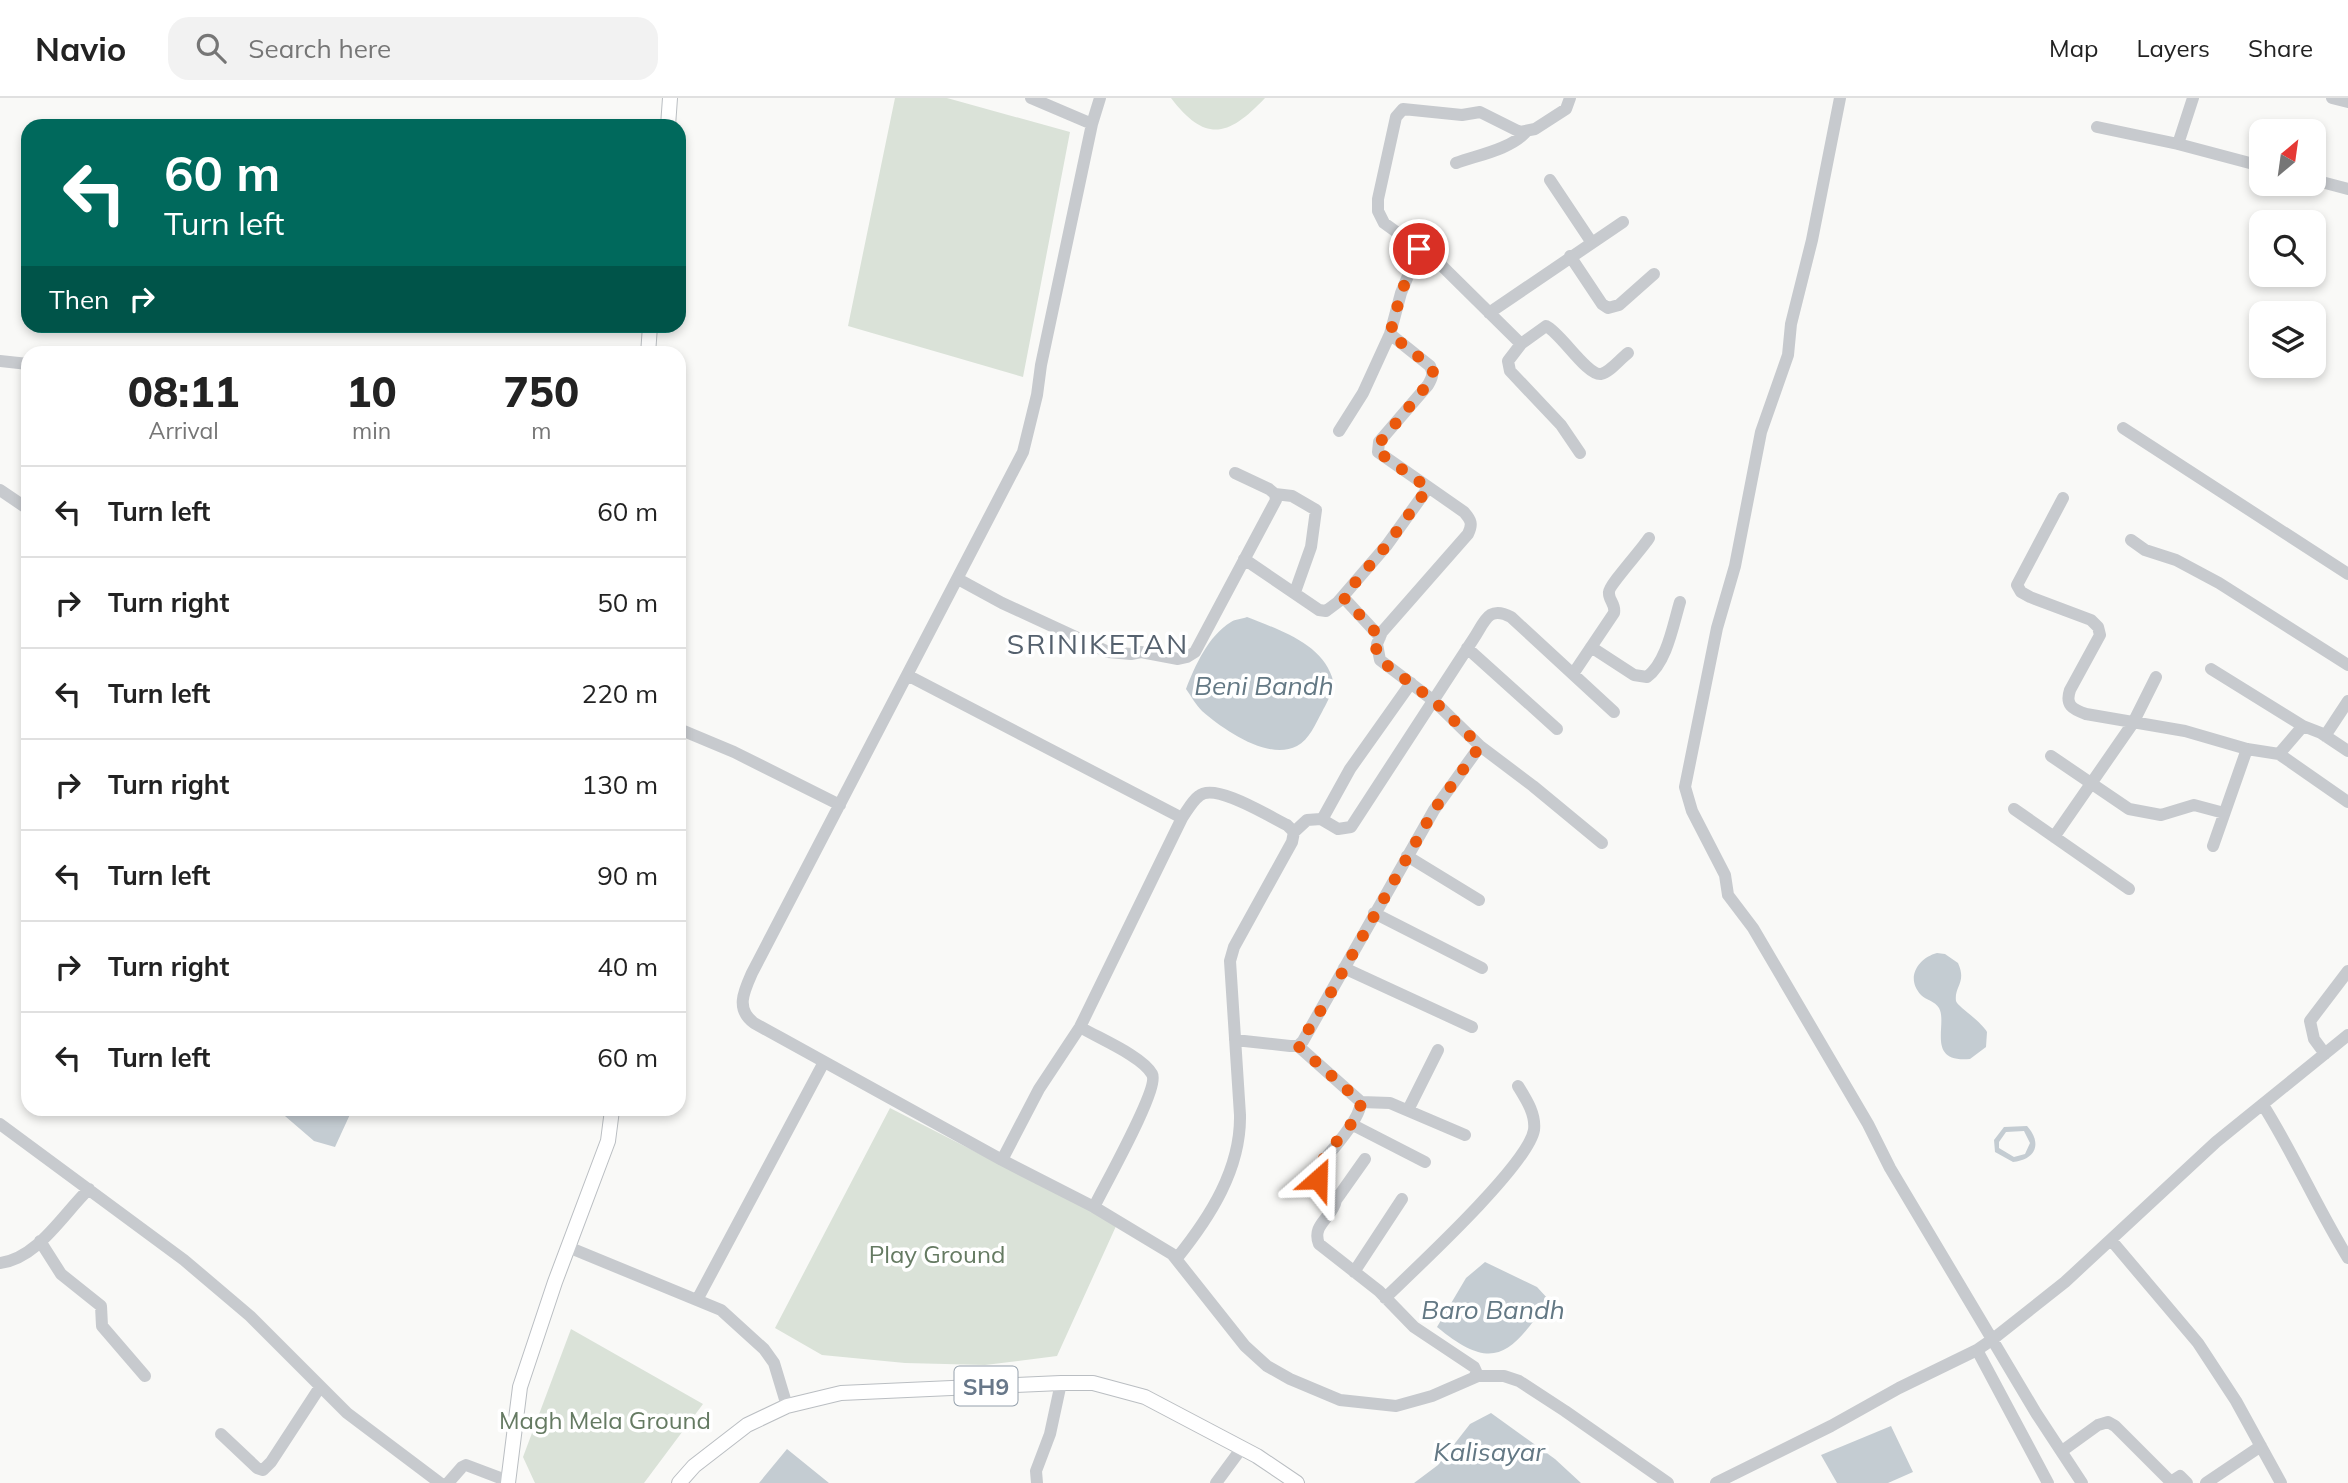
<!DOCTYPE html>
<style>
:root{--surface:#fff;--page:#f2f2f2;--text:#222;--muted:#767676;--line:#e0e0e0}
body{margin:0;font-family:Mulish,sans-serif;background:var(--page);color:var(--text);height:100vh;display:flex;flex-direction:column;font-size:26px;white-space:nowrap}
*{box-sizing:border-box;margin:0}
p{font-size:23px;color:var(--muted)}
.icon{flex:none;width:38px;height:38px;fill:none;stroke:currentColor;stroke-width:2;stroke-linecap:round;stroke-linejoin:round}
.map{position:relative;flex:1;overflow:hidden}
.sheet{position:absolute;left:21px;top:248px;width:665px;height:770px;display:flex;flex-direction:column;background:var(--surface);border-radius:21px;box-shadow:0 4px 10px #0003}
.sheet>*{flex:none}
.guide{position:absolute;left:21px;top:21px;width:665px;height:214px;border-radius:21px;box-shadow:0 4px 10px #0003;background:#00695c;color:#fff;overflow:hidden}
.needle{width:46px;rotate:29deg}
.buttons{position:absolute;left:2249px;top:21px;display:grid;gap:14px}
.buttons a{display:grid;place-items:center;width:77px;height:77px;border-radius:14px;background:var(--surface);box-shadow:0 4px 10px #0003;font-size:35px}
.pin{position:absolute;display:grid;place-items:center;width:60px;height:60px;color:#fff;margin:-30px;border:4px solid #fff;border-radius:50%;box-shadow:0 2px 7px #0007}
.me{position:absolute;width:77px;margin:-38px;rotate:25deg;stroke-linejoin:round;filter:drop-shadow(0 0 5px #0008)}
.turn{display:flex;align-items:center;gap:24px;height:147px;padding:0 28px;font-size:32px}
.turn .icon{width:91px;height:91px;stroke-width:2.5}
.turn b{display:block;font-size:49px;line-height:60px}
.then{display:flex;align-items:center;height:66px;padding:0 28px;background:#0003;gap:14px;font-size:26px}
.eta{display:flex;justify-content:space-evenly;align-items:center;height:119px;text-align:center}
.eta b{font-size:42px;font-weight:800;line-height:49px}
ul{padding:0;list-style:none}
li{display:flex;align-items:center;gap:21px;height:91px;padding:0 28px;border-top:2px solid var(--line)}
li div{flex:1}
li b{display:block;font-size:26px}
li em{font-style:normal}
header{display:flex;align-items:center;gap:42px;box-sizing:border-box;height:98px;padding:0 35px;background:var(--surface);border-bottom:2px solid var(--line)}
header strong{font-size:33px}
nav{display:flex;gap:38px;margin-inline-start:auto;font-size:24px}
.search{width:490px;height:63px;background:var(--page);display:flex;align-items:center;gap:18px;box-sizing:border-box;padding:0 24px;border-radius:21px;color:var(--muted);font-size:26px}
.map>svg:first-child{display:block}
.green{fill:#dae2d8}
.water{fill:#c4ccd2;fill-rule:evenodd}
.lines{fill:none;stroke-linecap:round;stroke-linejoin:round}
.major-casing{stroke:#babec2;stroke-width:16}
.minor{stroke:#c7cace;stroke-width:12}
.major{stroke:#fff;stroke-width:14}
.route{stroke:#ea580c;stroke-width:12;stroke-dasharray:0 21.6}
.labels{text-anchor:middle;dominant-baseline:central;stroke-width:7;stroke-linejoin:round;paint-order:stroke}
.shield{fill:#fff;stroke:#95a0ac;stroke-width:2}
.shield-label{font-size:23px;font-weight:bold;fill:#677789}
.park-label{font-size:24px;fill:#657a62;stroke:#fff}
.water-label{font-size:26px;font-style:italic;fill:#637884;stroke:#fff}
.quarter-label{font-size:28px;letter-spacing:2px;fill:#55616e;stroke:#fff}
</style>
<header>
<strong>Navio</strong>
<div class="search"><svg class="icon" aria-label="search" viewBox="0 0 24 24"><circle cx="10" cy="10" r="6"/><path d="M15 15l6 6"/></svg>Search here</div>
<nav><a>Map</a><a>Layers</a><a>Share</a></nav>
</header>
<div class="map">
<svg width="2348" height="1385" viewBox="0 0 2348 1385">
<rect width="100%" height="100%" fill="#f9f9f7"/>
<path class="green" d="M895,0H947L1070,34L1023,279L848,228Z
M1171,0H1265C1229,38 1206,46 1171,0Z
M890,1010L1117,1126L1057,1258L985,1267L905,1265L822,1257L775,1230Z
M571,1231L703,1306L644,1385H535L534,1383L523,1359Z"/>
<path class="water" d="M1247,519C1277,531 1321,545 1332,579C1336,590 1327,604 1322,614C1316,625 1309,642 1297,648C1268,663 1224,632 1202,613C1196,607 1191,598 1186,591C1195,568 1208,538 1231,524C1235,521 1242,521 1247,519Z
M1937,855L1945,856L1958,865C1967,885 1954,888 1956,903C1957,908 1981,923 1987,934L1986,949L1970,961C1925,965 1948,926 1939,910C1935,903 1926,902 1921,897C1905,880 1918,860 1937,855Z
M278,1012H352L335,1049L314,1043Z
M2027,1028C2043,1046 2035,1062 2013,1064L1995,1054L1994,1042L2004,1029ZM2024,1033L2030,1045L2025,1056L2014,1059L1999,1050V1044L2006,1034Z
M1485,1164L1537,1189L1549,1202C1511,1255 1495,1277 1437,1229L1466,1180Z
M1491,1315L1555,1361L1581,1385H1414L1438,1367L1470,1326Z
M1891,1328L1913,1374L1888,1385H1837L1821,1357Z
M787,1351L829,1385H759Z"/>
<g class="lines">
<defs>
<path id="major" d="M668,28L670,0
M648,256L650,228
M508,1385L520,1289L555,1184L608,1043L612,1012
M679,1385L694,1368L747,1327L787,1308L841,1295L1061,1285H1093L1145,1299L1257,1358L1297,1385"/>
</defs>
<use href="#major" class="major-casing"/>
<path class="minor" d="M1031,0L1092,26
M1100,0L1092,26L1041,267L1037,297L1023,354L752,875C744,893 735,911 754,925L1002,1062L1094,1109L1172,1156L1245,1248L1267,1268L1290,1281L1340,1302L1396,1308L1432,1298L1478,1278H1504L1519,1283L1565,1313L1668,1385
M1840,0L1812,142L1791,226L1788,257L1761,334L1735,468L1717,530L1685,689L1692,713L1725,777L1728,797L1753,830L1868,1026L1890,1070L2036,1315L2082,1385
M2332,0L2348,4
M2097,29L2178,46L2261,68
M2178,46L2193,0
M1456,65C1478,57 1509,52 1526,34
M1550,82L1592,145
M2314,82L2348,91
M1570,158L1602,206L1608,210L1619,207L1654,176
M1489,215L1623,124
M1390,236L1430,268C1434,276 1432,280 1428,287L1379,344L1378,354L1464,414C1471,422 1473,426 1468,436L1382,534L1377,546L1380,562L1434,603L1480,648L1533,688L1602,745
M1521,246L1438,164L1384,125L1378,113V101L1396,19L1403,11L1462,17L1480,14L1520,34L1535,31L1566,11L1570,0
M0,263L28,266
M2123,330L2348,476
M1339,333L1363,295L1390,236L1401,195L1419,151
M1580,355L1561,327L1510,273L1508,263L1521,246L1546,228C1561,235 1587,278 1601,276C1610,274 1620,261 1628,255
M0,392L28,411
M1275,396L1292,398L1316,412L1311,449L1295,494
M2063,400L2017,487L2021,494L2030,499L2091,522L2098,529L2100,537L2070,592C2065,607 2072,611 2086,616L2185,633L2247,651L2279,656L2303,628L2321,635L2348,653
M2131,442L2145,452L2176,462L2219,485L2348,567
M1244,461L1319,512L1326,513L1338,504L1387,447L1428,390
M958,481L1002,505L1108,554L1131,556L1141,554L1178,561L1187,559L1195,554L1276,402L1275,396L1269,391L1235,375
M1343,499L1380,539
M1591,549L1634,577L1647,579C1667,564 1673,527 1680,504
M1467,550L1557,631
M2211,571L2303,628
M1573,576L1614,515C1616,506 1608,502 1609,494C1609,487 1643,450 1649,440
M907,577L1182,720
M679,631L734,654L840,707
M2325,638L2348,603
M2279,656L2348,704
M2051,658L2129,711L2161,717L2194,707L2224,715
M2014,711L2129,791
M1321,721L1338,731L1351,729L1474,540C1485,523 1489,507 1511,519L1614,614
M1294,734L1307,722L1321,721L1324,718L1350,671L1411,585
M2054,739L2133,625L2156,579
M2213,748L2247,651
M1407,758L1479,802
M1374,815L1482,870
M1344,870L1472,929
M1080,929C1098,940 1142,958 1152,976C1160,990 1103,1090 1094,1109
M1235,942L1290,948H1298L1303,943L1434,712L1480,648
M1298,948L1361,1004C1360,1022 1331,1053 1319,1068L1317,1075L1322,1087L1336,1102C1333,1120 1311,1126 1319,1146L1379,1193L1414,1229L1474,1269L1478,1278
M2325,956L2314,941L2310,923L2348,873
M1361,1004L1390,1005L1465,1037
M2263,1007C2294,1056 2317,1110 2348,1160
M1408,1012L1438,952
M0,1026L184,1162L250,1218L347,1315L440,1385
M1351,1026L1425,1064
M1002,1062L1039,991L1080,929L1182,720C1187,713 1192,703 1199,698C1215,684 1270,719 1287,727L1294,734L1292,744L1234,849L1230,863L1240,1017C1241,1071 1210,1119 1177,1160
M1336,1102L1365,1061
M2111,1142L2198,1245L2236,1303L2281,1385
M40,1143L61,1176L101,1208L102,1228L145,1278
M568,1149L721,1212L764,1251L774,1265L787,1308
M0,1165C38,1160 63,1116 89,1091
M1354,1174L1402,1101
M1385,1200C1415,1171 1528,1067 1534,1032C1536,1016 1526,1001 1518,988
M697,1202L824,964
M1977,1252L2048,1385
M221,1336L257,1370L263,1372L271,1364L320,1289
M2062,1353L2098,1327L2108,1324L2115,1328L2168,1381L2172,1383L2180,1378L2187,1385
M448,1385L462,1369L466,1367L508,1383
M1037,1385L1036,1373L1050,1336L1061,1285
M1216,1385L1241,1351
M1716,1385L1831,1328L1899,1290L1977,1252L1993,1241L2065,1184L2216,1044L2348,937
M2206,1385L2261,1348"/>
<use href="#major" class="major"/>
</g>
<g class="lines">
<path class="route" d="M1318,1081C1314,1056 1359,1030 1361,1004L1298,948L1321,912L1434,712L1480,648L1434,603L1380,562L1376,552L1380,539L1343,499L1387,447L1428,390L1378,354L1377,348L1432,281L1433,274L1430,268L1390,236L1401,195L1419,151"/>
</g>
<g class="labels">
<rect class="shield" x="954.5" y="1268.5" width="63" height="39" rx="5"/>
<g class="shield-label">
<text x="986" y="1288">SH9</text>
</g>
<g class="park-label">
<text x="937" y="1156">Play Ground</text>
<text x="605" y="1322">Magh Mela Ground</text>
</g>
<g class="water-label">
<text x="1264" y="587">Beni Bandh</text>
<text x="1493" y="1211">Baro Bandh</text>
<text x="1489" y="1353">Kalisayar</text>
</g>
<g class="quarter-label">
<text x="1098" y="545">SRINIKETAN</text>
</g>
</g>
</svg>
<div class="buttons">
<a><svg class="needle" viewBox="-14 -14 28 28"><path d="M0-13l5 13h-10z" fill="#e53935"/><path d="M0 13l5-13h-10z" fill="#767676"/></svg></a>
<a><svg class="icon" aria-label="search" viewBox="0 0 24 24"><circle cx="10" cy="10" r="6"/><path d="M15 15l6 6"/></svg></a>
<a><svg class="icon" aria-label="layers" viewBox="0 0 24 24"><path d="M12 4l9 5-9 5-9-5zM3 14l9 5 9-5"/></svg></a>
</div>
<div class="pin" style="left:1419px;top:151px;background:#d93025"><svg class="icon" aria-label="arrive" viewBox="0 0 24 24"><path d="M6 21V4h12l-3 4 3 4H6"/></svg></div>
<svg class="me" style="left:1318px;top:1081px" viewBox="-20 -20 40 40"><path d="M0-17L14 15 0 8-14 15z" fill="#ea580c" stroke="#fff" stroke-width="4"/></svg>
<div class="guide">
<div class="turn"><svg class="icon" aria-label="left" viewBox="0 0 24 24"><path d="M17 20v-9H6M10 6l-5 5 5 5"/></svg><div><b>60 m</b>Turn left</div></div>
<div class="then">Then<svg class="icon" aria-label="right" viewBox="0 0 24 24"><path d="M7 20v-9h11M14 6l5 5-5 5"/></svg></div>
</div>
<section class="sheet">
<div class="eta">
<div><b>08:11</b><p>Arrival</p></div>
<div><b>10</b><p>min</p></div>
<div><b>750</b><p>m</p></div>
</div>
<ul>
<li><svg class="icon" aria-label="left" viewBox="0 0 24 24"><path d="M17 20v-9H6M10 6l-5 5 5 5"/></svg><div><b>Turn left</b></div><em>60 m</em></li>
<li><svg class="icon" aria-label="right" viewBox="0 0 24 24"><path d="M7 20v-9h11M14 6l5 5-5 5"/></svg><div><b>Turn right</b></div><em>50 m</em></li>
<li><svg class="icon" aria-label="left" viewBox="0 0 24 24"><path d="M17 20v-9H6M10 6l-5 5 5 5"/></svg><div><b>Turn left</b></div><em>220 m</em></li>
<li><svg class="icon" aria-label="right" viewBox="0 0 24 24"><path d="M7 20v-9h11M14 6l5 5-5 5"/></svg><div><b>Turn right</b></div><em>130 m</em></li>
<li><svg class="icon" aria-label="left" viewBox="0 0 24 24"><path d="M17 20v-9H6M10 6l-5 5 5 5"/></svg><div><b>Turn left</b></div><em>90 m</em></li>
<li><svg class="icon" aria-label="right" viewBox="0 0 24 24"><path d="M7 20v-9h11M14 6l5 5-5 5"/></svg><div><b>Turn right</b></div><em>40 m</em></li>
<li><svg class="icon" aria-label="left" viewBox="0 0 24 24"><path d="M17 20v-9H6M10 6l-5 5 5 5"/></svg><div><b>Turn left</b></div><em>60 m</em></li>
</ul>
</section>
</div>
